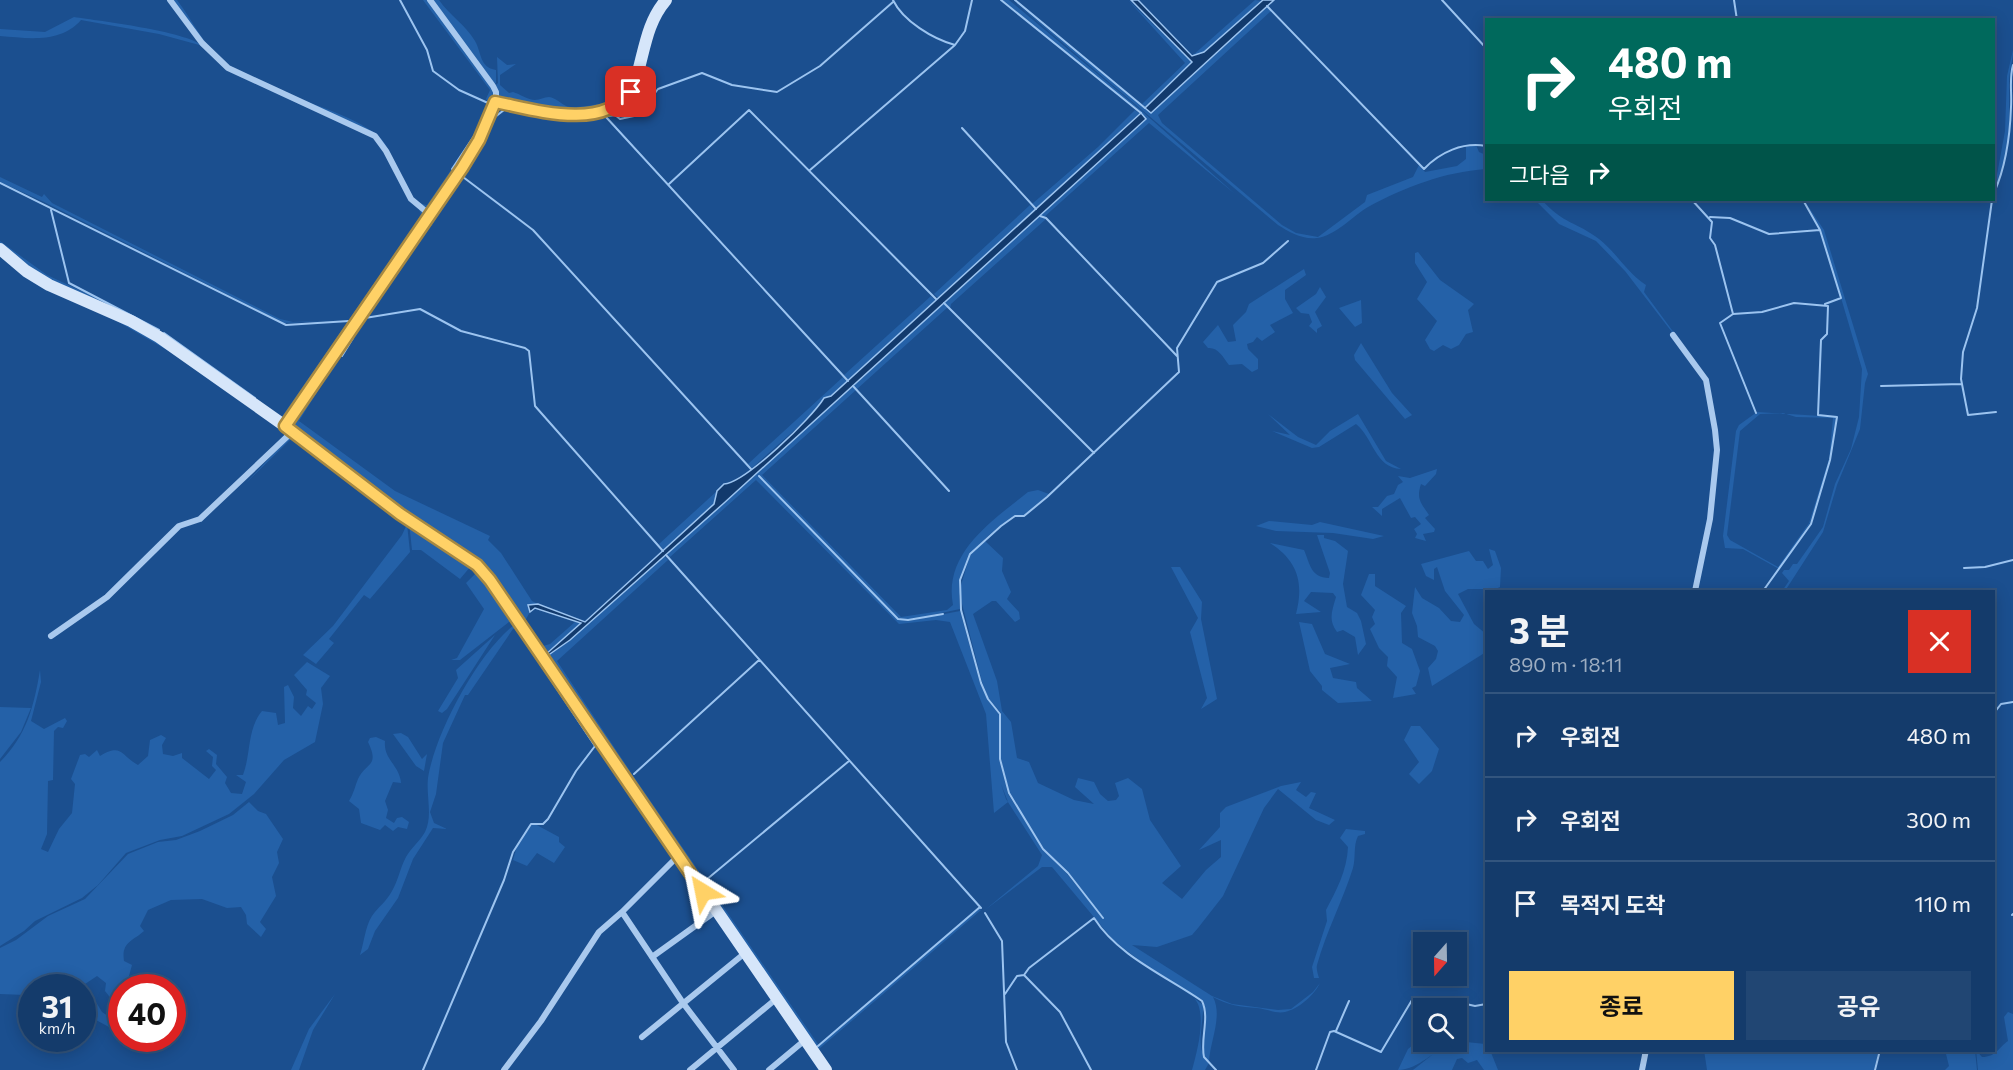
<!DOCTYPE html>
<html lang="ko">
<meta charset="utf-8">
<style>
:root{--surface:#143b6b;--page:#214673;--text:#f1f3f6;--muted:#9dadc1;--line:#33557e;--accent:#ffd166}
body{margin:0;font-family:Commissioner,"Noto Sans KR",sans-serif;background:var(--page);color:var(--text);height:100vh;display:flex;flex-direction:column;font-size:22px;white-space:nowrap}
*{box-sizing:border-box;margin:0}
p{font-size:20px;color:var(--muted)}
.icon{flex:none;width:33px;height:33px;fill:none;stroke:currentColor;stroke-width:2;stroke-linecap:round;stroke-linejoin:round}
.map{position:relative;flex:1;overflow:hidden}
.drawer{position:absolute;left:1485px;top:590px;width:510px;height:462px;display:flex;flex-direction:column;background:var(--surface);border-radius:0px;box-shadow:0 3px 15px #0003,0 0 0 2px var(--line)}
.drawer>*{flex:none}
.guide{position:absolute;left:1485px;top:18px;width:510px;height:183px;border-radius:0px;box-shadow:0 3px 15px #0003,0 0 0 2px var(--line);background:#00695c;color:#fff;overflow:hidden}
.needle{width:39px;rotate:200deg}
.buttons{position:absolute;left:1413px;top:932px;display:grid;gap:12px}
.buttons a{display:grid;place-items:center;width:54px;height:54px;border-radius:0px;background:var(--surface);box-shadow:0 3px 15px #0003,0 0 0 2px var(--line);font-size:30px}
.speed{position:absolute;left:18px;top:974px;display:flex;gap:12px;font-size:30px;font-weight:700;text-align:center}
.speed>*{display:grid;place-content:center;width:78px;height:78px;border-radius:50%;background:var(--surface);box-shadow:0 3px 15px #0003,0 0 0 2px var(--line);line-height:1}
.speed small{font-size:15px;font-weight:400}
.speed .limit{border:9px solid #d22;background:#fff;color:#111}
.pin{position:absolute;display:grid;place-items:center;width:51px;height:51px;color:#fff;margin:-26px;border-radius:12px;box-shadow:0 3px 9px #0006}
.me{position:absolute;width:66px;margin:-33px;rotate:325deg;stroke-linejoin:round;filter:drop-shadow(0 0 4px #0008)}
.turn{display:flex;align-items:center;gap:21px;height:126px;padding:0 24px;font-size:27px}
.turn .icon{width:78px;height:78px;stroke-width:2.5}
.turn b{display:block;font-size:42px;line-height:51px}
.then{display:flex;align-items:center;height:57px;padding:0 24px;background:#0003;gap:12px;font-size:22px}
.round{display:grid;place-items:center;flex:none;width:63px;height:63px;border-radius:0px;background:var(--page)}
.head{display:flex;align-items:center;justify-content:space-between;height:102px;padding:0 24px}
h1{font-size:36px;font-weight:700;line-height:45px}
.action{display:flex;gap:12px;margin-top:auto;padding:12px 24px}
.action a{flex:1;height:69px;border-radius:0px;background:var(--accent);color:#111;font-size:24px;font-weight:700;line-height:69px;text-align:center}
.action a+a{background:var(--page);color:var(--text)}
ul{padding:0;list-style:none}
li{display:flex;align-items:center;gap:18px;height:84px;padding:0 24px;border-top:2px solid var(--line)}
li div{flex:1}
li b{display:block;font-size:22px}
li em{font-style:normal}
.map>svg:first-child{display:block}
.green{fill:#2461a8;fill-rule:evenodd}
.water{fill:#123a6d;stroke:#9cc4f0;stroke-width:1.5}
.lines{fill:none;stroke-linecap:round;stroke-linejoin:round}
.stream{stroke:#9cc4f0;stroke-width:2}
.street{stroke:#a9c9ee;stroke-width:6}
.secondary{stroke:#d6e6fa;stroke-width:12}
.route-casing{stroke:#a68842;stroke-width:15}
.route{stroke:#ffd166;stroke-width:10}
</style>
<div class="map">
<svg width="2013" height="1070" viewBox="0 0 2013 1070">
<rect width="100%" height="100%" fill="#1b4f8f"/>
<path class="green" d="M172,0H177C193,21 204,46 224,62C266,96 330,102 375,133C397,148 400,201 427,205L479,129L489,104L486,99L490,90L423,0H428L488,82C491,87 495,92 495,99C492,125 447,185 431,208C403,205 394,150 373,133L231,68L203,41Z
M433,0H439C450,16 465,24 475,41C482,53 479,67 496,70V83L494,84Z
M660,0H664C648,20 645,43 638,67C636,76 634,86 629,93C605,129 531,108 498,100L495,86L498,83L497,57L507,65L516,64L500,75V85L509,93L513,92C520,94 528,100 535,100C540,100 544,97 549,97C556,98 560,103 566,106C575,110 615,102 624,96L645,24Z
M1002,0H1009L1143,112L1235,194L1149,123L1043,218L1040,215L1141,112Z
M1012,0L1151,113L1267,7L1271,11L1158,115L1162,123L1282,225L1296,233L1318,237L1365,202L1367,195L1413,177L1419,165L1425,172L1457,166L1466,159V147L1476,145L1479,152L1486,155V169C1444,172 1405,187 1368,207C1353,216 1335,236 1317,238C1303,240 1289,232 1278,225Z
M1128,0L1192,62L1146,107L1142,104L1185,63Z
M1138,0L1192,56L1255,0L1262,1L1204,52L1192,57Z
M74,17C100,21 185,31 203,46L159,34L81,20C60,44 27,38 0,36V29L45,32Z
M2013,50C2013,61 2009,71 2009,82C2009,119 2012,158 1994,191L2005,131L2007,76Z
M1135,110L1140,114L1036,208L1032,204L1098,147Z
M0,177L42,197L44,194L52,203L280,319L293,322L343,320L284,323L44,202L0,182Z
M1535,200H1542C1563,224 1577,222 1599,239C1617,253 1627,273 1646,285L1644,292L1708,379L1625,271L1596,241L1559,224Z
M1804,200L1824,230L1868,374L1865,383L1860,429L1837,485L1823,532L1785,591H1782L1789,581L1782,573L1784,570H1789L1793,564H1797L1823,527L1835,484L1851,449L1859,417L1862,369L1821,230Z
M417,205L424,214L285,421C191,360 91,311 0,247V241L47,275L139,318L281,418L418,220L421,214Z
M1030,205L1035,210L938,298L934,294Z
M1039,216L1046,219L951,304L950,309L945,302Z
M427,223L433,225L426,228L364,317L299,421L395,491L490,536L488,540L501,553L532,601L538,604L529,605L531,610L525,621L543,646L550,644L575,622L581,623L545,654L547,656L570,640L664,556L668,560L557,661L634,777L818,1044L816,1047L979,908L981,910L819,1049H815L777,997L491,579L475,562L391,504L291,430L295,416Z
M1418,252L1440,280L1474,304L1468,310L1473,332L1466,334L1459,345L1451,349L1443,345L1434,351L1430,349L1425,340L1437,321L1417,299L1427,282L1415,263V253Z
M1304,269L1306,275L1285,290V299L1293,313L1270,325L1275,332L1262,341L1257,337L1253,342L1247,344L1248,349L1258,359V369L1252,372L1242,364L1229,365C1223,357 1218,347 1208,348L1203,342L1218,325L1228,342L1236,341L1233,325L1246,312L1249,304Z
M1320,287L1326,297L1315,312L1322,326L1317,329V333L1309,326L1312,322L1309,314L1301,313L1296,308L1316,294Z
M931,296L935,300L848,380L844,375Z
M1361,300L1362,323L1355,327L1339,308Z
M944,303L948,307L857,389L854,385Z
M1361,343L1392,393L1412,415L1405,419L1355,360L1354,355Z
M843,377L847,382L831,396L824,398L816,411L752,468L748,464Z
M853,386L856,390L762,475L901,617L947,610L953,605C943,553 992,521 1028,492L1038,490L1049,494L1024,516C1012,516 1004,523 995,530C967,554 956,571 960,609L908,620L899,618L893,613L759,477L898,619L908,621L960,611L980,683L988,699L1000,715L999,759L1008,794L1043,849L1067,874L1103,918L1068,873L1044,849L1009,793L1001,759V713L989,699L982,682L959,592L970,555L985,541L1003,558L1002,571L1011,592L1007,599L1019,612L1020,619L1015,622L996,601H992L973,614L997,681L1002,711L1011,722L1017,758L1029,762L1038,783L1074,800L1094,804L1075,787L1078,778L1094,782L1100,794L1108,801L1116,800L1119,796L1115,783L1128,778L1142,789L1150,820L1181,866L1162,883L1182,899L1206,870L1221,857V840L1199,850L1220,827V813L1226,807L1281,786L1301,782L1296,790L1306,797L1311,792L1316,793L1309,808L1335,820L1329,825L1316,820L1278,789L1264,808L1223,896L1198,928L1192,935L1157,947L1132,945L1212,996L1232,1004L1278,1010L1291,1009L1313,992L1320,983C1315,994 1299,1009 1285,1012C1276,1014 1267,1009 1257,1008C1240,1007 1228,1005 1213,997C1223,1016 1210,1041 1209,1062C1193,1045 1212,1020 1203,1001L1147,966L1114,941L1052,867H1042L985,910L1038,866L1042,855L1006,799L1001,784L1008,802L994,813L986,714L950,622L936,620L899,624L756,480L670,557L667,554Z
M1757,412L1836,417L1830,460L1810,523L1779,569L1743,549L1725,548L1723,536L1736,431L1739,425ZM1783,413L1796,417L1833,418L1829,459L1809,523L1778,567L1730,540L1727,535L1740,431L1760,414Z
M1268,414L1298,437L1316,445L1330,431L1358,414L1386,461L1401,469C1375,468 1373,437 1356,424L1319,447L1312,448L1272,431L1290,435Z
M291,435L407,524L410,552L370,599L364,595L329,639L334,643L316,664L303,655L333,626L402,535L407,524L291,439L246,483Z
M1437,469L1436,474L1425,486L1421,484C1416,499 1421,503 1429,515L1425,518L1435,529L1434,532L1423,534L1426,541L1415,538L1417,534L1414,529L1421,524L1415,517L1411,518L1400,498L1382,509V516L1372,507H1378L1387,496L1394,494L1398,485L1403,482L1398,476L1410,478Z
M717,491L714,504L664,550L659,544Z
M1269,521L1312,525L1320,522L1384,536L1373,539L1333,533L1276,531L1256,526Z
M409,522L471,566L460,579L421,550H412Z
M1317,535H1324V538L1335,541L1348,551L1343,584L1347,607L1357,613L1361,621L1366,644L1358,655L1355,637L1343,630L1337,632C1328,620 1332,611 1336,597L1333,593L1311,592L1304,601L1321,612L1296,614C1304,583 1298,561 1270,543L1304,550C1310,564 1311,578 1329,578L1330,573Z
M1489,549L1495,551L1501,568L1500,587L1485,594L1483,589H1468L1458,594L1474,624L1486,634V652L1432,686L1428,668L1436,659L1438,651L1435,646L1418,637L1417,626L1412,613L1415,587L1422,598L1439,608L1451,621L1460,622L1464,615L1445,591L1437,567L1434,569V580L1426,576L1421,564L1469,551L1476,561H1483L1488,569L1493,565Z
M1171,567H1180L1202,602L1201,619L1217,699L1201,709L1207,698L1190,632L1198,618Z
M478,571L511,617L509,622L460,660H451L457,658L484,609L466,583Z
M1369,574H1375V586L1406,606L1401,613L1402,643L1412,649L1420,671L1416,686L1412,688L1416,694L1393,698L1397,677L1387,666L1388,657L1379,648L1370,629L1375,624L1372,617L1375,610L1361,595Z
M518,622L675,858L671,862V857L518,628L513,629L468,695H465L443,743L436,794L430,812L434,823L447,829L433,828L413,859L398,898L375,931L368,949L360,955C364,943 365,927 372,916C378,907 387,901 392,891C398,881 400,868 406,857C411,848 420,841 425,832C433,816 426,796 428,778C435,733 480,648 518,622Z
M1299,622L1312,624L1325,654L1350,664L1330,668L1333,678L1356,682L1357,688L1372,701L1338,703L1322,690V686L1310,671Z
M495,635L447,709L442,713L438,711L458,678L456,670Z
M307,662L330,676L321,688L323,704L315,742L284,760L254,794L229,814L182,836L160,840L126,853L98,885L82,898L35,921L24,931L0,946V762C27,735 34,706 40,670L41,682L31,721L44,729L65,718L67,721L63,728L58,727L54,731L53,780L48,781L47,834L41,849L48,852L59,829L72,813L75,784L71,779L80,755L85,754L89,757L97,750L100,756C122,743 120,755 138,765L148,756L150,740L161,735L166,738L162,745L163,754L173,756L182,753V758L209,779L216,770L212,766L213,757L206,751L209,749L217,755L216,764L227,777L225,783L231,793L242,794L246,782L236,775H243C251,754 247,729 262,711L276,713L278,725L285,723L284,687L288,685L294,697L293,708L301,716L308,706L312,709L316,703L306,695L307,690L294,675Z
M0,707L31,708L21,732L0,759Z
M1411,726H1420L1439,749L1432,771L1419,784L1409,774L1419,762L1404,740Z
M401,733L408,737L422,759L427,754L424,771L416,766L393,734Z
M376,737L385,741C383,759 400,766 401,783L393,782L385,801L388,810L386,818L394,823L397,818L402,817L409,822L407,829L398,827L393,831L385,825L380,830L361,823L359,809L349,801C354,793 355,786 358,779C366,762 380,767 368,742L370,738Z
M249,802L258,811L266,814L283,839L277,852L279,863L272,877L276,896L260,922L266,929L261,937L247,924L246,915L241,907L227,908L202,899L171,900L148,910L140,926L144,931C133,941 121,942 124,961L132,965L126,987H122L121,1011L105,991L106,983L97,976L85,984L102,1012L111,1018L112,1024L109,1027L96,1020L91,1008L83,1007L82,987H32L31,992L25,995L0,994V948L16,940L48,916L85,899L128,854L158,842L176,840L200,831L233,815Z
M533,823L559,837V842L565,847L554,863L537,853L527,866L513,860L517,846Z
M1346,829L1365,831V834L1358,836C1353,846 1356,857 1353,868C1343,900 1326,932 1317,965C1316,969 1318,974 1319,978H1314L1312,967L1327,921L1326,910C1336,891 1347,871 1348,847L1340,838Z
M1181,988L1203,1005C1204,1024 1194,1049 1209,1063L1205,1070H1192C1197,1052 1205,1022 1198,1004C1195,997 1187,992 1181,988Z
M335,994L313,1030L299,1070H291L309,1029Z
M2008,1012L2013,1014V1070H1978L1976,1050L1982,1057C1996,1057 1998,1048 2008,1041L2004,1017Z
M1423,1037L1424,1041H1453C1435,1050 1418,1070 1398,1070L1408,1049Z
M1457,1041L1485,1044L1486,1050H1490L1498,1070H1484L1477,1060L1468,1063L1462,1058L1457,1059L1452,1070H1413L1437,1051Z
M1704,1050H1879L1874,1070H1707Z
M1945,1050H1975L1977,1070H1945L1949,1066Z"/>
<path class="water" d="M1131,0H1138L1192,56L1204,52L1263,0H1274L1151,113L1145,108L1192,62Z
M1141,113L1146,119L724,503L570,640L547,656L545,655L581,623L535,608L530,612L528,605L538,604L585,622L714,504L717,491L724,484C745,483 812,418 824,398L831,396Z"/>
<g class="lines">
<path class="stream" d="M400,0L427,50L433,71L459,90L488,103
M893,0C903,21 933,39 955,45L965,31L972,0
M1001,0L1141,113
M1015,0L1145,108
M1442,0L1486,48
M1734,0L1737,20
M1267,6L1424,169C1440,152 1463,142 1486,146
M495,117L504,110
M606,117L848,381
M580,120L615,115L620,119L634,116L642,110L658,89L702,73L732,85L777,92L820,66L893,2
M962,128L1036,209
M452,169L476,133
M810,170L955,45
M463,177L533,230L751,469
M0,183L286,325L349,321
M669,184L749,110L936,299
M1994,193C2006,166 2010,137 2011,107C2012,92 2009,79 2013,65
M1692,200L1712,222L1710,238L1715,245L1733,314
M1803,200L1820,230L1841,298L1825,304
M1992,200L1977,308L1963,352L1961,379L1968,415L1996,412
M51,210L69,283L159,330
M1040,216L1046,218L1177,356
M1710,217L1730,218L1769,234L1820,230
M944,303L1094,453
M365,318L420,309L461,331L525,348L529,351L535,406L663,551
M164,333L255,398
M342,356L353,338
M853,386L949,491
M1881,386L1962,384
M1756,413L1720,323L1733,314L1762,312L1794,303L1828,306L1827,334L1821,340L1818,415L1837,417L1830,460L1811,524L1763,591
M759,476L898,619L908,620L943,614
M666,555L981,908
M1964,568L1985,567L2013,560
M1994,713L2001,704L2013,702
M634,774L759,660
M706,880L849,761
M985,913L1002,941L1006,1042L1017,1070
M2012,915L2013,914
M1103,918L1068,873L1043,849L1009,793L1000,759V714L988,699L981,683L961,610L960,580L970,554L1001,526L1015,516H1024L1047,497L1179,372L1177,348L1217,282L1263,263L1288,241
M1024,975L1060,1012L1091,1070
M1005,994L1017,976L1024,975L1029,968L1094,918C1118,956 1166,976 1202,1001C1210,1018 1200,1039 1204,1057L1216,1070
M1336,1031L1349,1001
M818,1046L980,907
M423,1070L504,880L513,852L531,824H543L548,819L576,771L595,746L543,668
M1316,1070L1330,1032L1334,1031L1381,1052L1412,1000H1424L1444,1007L1457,1002L1475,1006L1486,1004
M1875,1070L1880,1050"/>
<path class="street" d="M170,0L202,43L228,68L375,136L386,151L411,199L429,214
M430,0L493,86L496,92V102
M1673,335L1706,380L1715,430L1717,450L1710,519L1695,591
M51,636L107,597L179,526L200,519L292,432
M678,856L622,912L683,1003L734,1070
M652,957L716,911
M642,1037L745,953
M504,1070L541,1021L599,932L622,912
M690,1070L776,999
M769,1070L805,1040
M1642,1070L1646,1050"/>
<path class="secondary" d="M0,249L26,271L49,285L131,321L159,337L285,426L400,514L477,565L490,580L826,1070
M285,426L462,168L479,140L495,102C542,111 622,136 638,72C645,46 648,21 666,0"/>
</g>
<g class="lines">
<defs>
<path id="route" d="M631,92C600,131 536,110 495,102L479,140L462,168L285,426L400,514L477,565L490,580L703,892"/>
</defs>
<use href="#route" class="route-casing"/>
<use href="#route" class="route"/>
</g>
</svg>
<div class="buttons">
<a><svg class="needle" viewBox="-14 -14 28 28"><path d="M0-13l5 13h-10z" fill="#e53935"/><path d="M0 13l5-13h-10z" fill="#9dadc1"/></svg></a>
<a><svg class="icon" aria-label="search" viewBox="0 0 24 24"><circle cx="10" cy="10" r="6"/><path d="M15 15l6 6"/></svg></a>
</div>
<div class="speed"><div>31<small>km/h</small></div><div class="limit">40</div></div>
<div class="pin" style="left:631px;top:92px;background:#d93025"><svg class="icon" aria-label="arrive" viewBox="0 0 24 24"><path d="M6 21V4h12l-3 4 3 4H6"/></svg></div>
<svg class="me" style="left:703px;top:892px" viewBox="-20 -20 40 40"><path d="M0-17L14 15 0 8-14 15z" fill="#ffd166" stroke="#fff" stroke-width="4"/></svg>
<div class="guide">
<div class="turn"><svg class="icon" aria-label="right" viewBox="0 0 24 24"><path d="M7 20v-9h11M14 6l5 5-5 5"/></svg><div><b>480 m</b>우회전</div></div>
<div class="then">그다음<svg class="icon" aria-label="right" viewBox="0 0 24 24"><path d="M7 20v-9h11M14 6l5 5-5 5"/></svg></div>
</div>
<section class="drawer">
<div class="head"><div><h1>3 분</h1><p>890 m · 18:11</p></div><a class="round" style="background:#d93025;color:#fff"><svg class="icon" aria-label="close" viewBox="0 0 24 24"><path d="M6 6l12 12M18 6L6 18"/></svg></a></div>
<ul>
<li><svg class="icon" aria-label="right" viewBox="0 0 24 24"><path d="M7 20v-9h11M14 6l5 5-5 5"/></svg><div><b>우회전</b></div><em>480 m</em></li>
<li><svg class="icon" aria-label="right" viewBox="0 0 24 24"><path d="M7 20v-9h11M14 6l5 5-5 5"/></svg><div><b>우회전</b></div><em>300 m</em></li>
<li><svg class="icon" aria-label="arrive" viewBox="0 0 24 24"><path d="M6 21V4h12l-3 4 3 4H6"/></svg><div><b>목적지 도착</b></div><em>110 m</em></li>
</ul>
<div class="action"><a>종료</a><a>공유</a></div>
</section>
</div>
